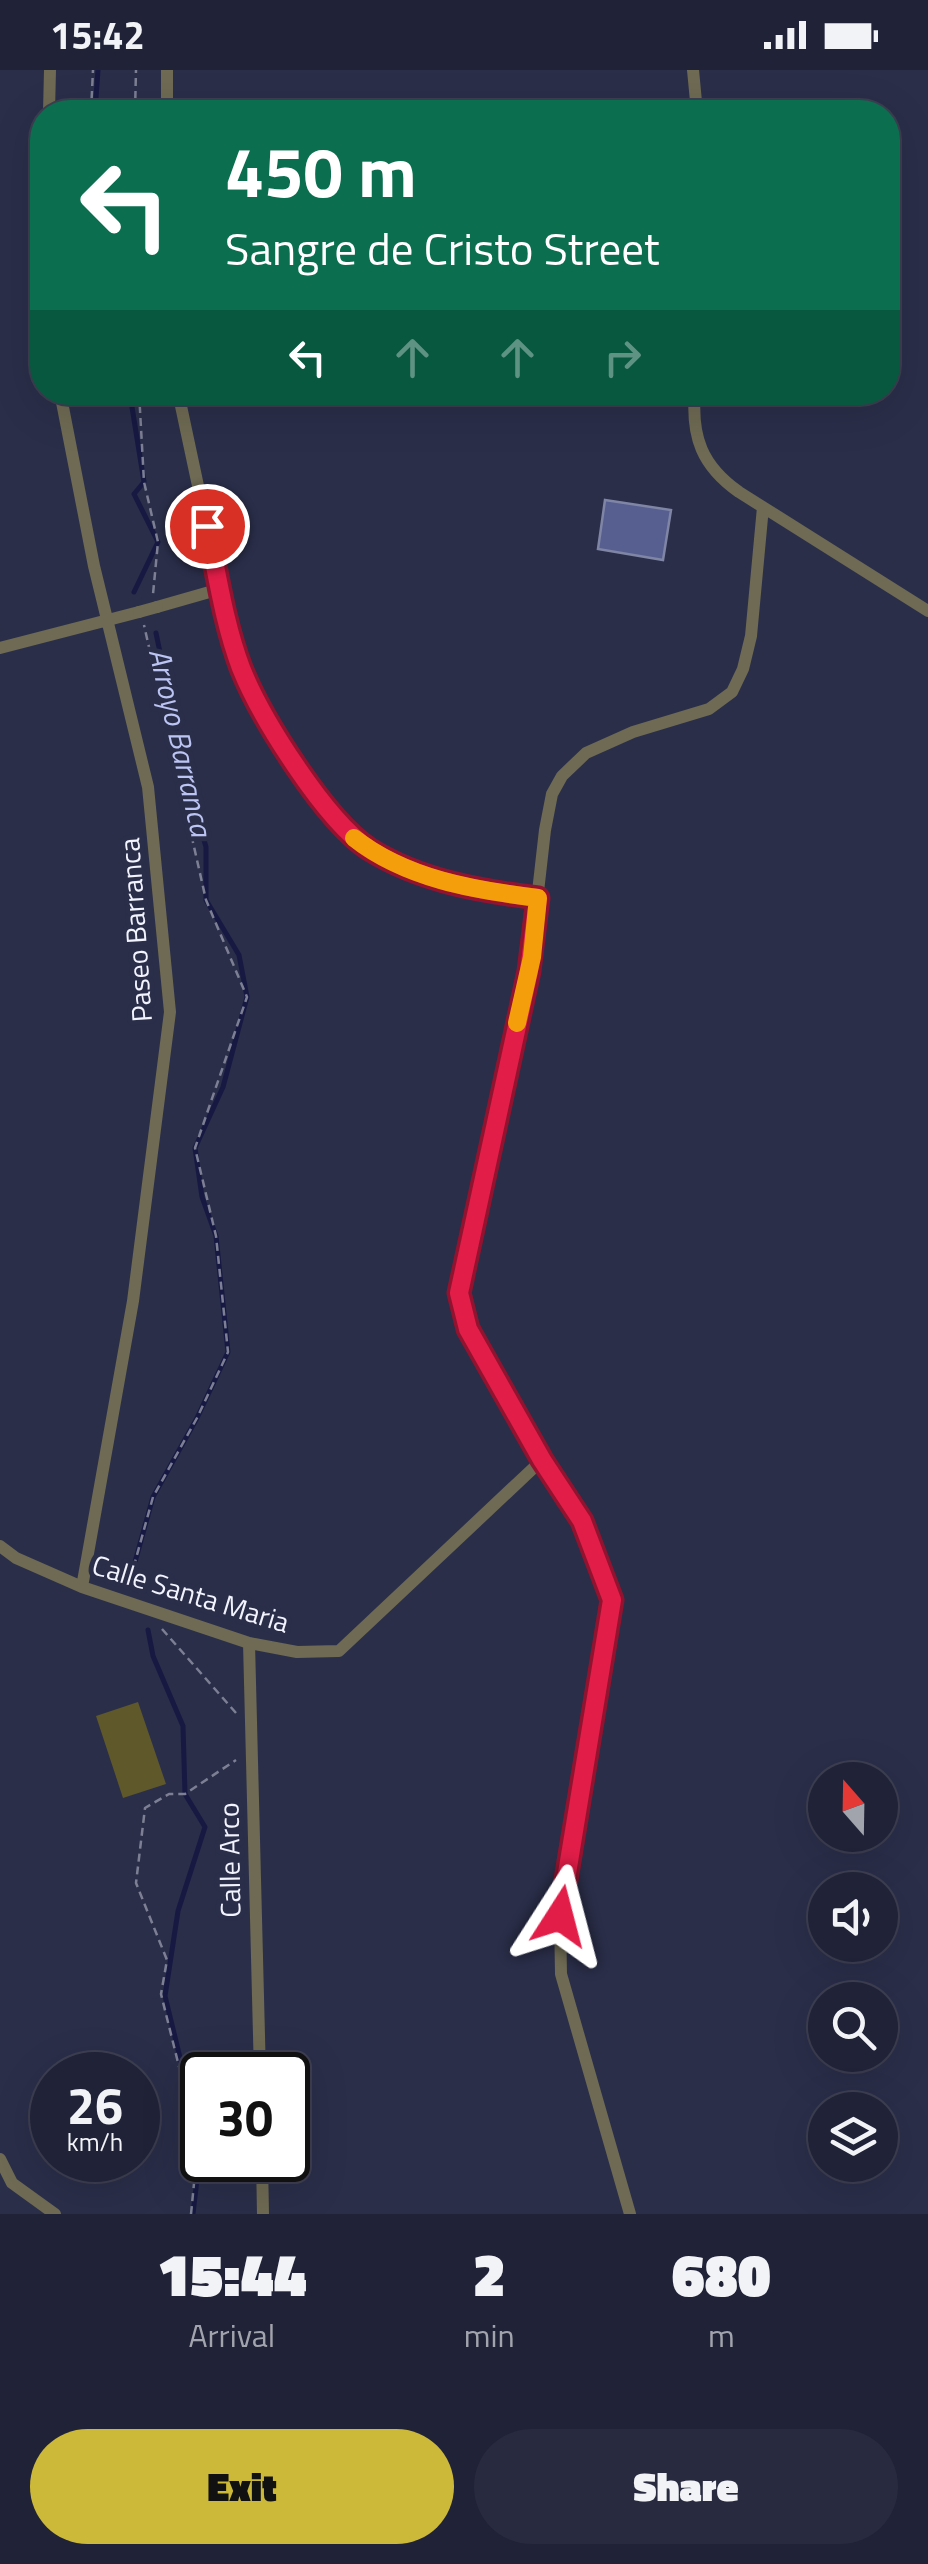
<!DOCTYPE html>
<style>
:root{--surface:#202237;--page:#282a3f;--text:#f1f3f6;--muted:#a2a4ad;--line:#3d3f52;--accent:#ccb939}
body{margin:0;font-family:"Titillium Web",sans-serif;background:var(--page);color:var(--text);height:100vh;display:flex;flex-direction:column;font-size:38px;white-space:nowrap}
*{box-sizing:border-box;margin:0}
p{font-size:32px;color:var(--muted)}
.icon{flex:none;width:55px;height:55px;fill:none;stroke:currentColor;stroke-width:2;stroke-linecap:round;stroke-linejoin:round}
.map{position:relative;height:2144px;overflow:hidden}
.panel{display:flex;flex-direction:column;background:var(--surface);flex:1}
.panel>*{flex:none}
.top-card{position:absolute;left:30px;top:30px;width:870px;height:305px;border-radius:40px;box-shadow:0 10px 40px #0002,0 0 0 2px var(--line);background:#0b6e4f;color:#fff;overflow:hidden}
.needle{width:65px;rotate:340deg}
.fabs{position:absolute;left:808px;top:1692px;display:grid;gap:20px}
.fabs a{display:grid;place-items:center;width:90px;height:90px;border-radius:50%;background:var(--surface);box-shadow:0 10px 40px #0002,0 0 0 2px var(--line);font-size:50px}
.speed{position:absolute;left:30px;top:1982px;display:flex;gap:20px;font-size:50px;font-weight:700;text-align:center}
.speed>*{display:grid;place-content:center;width:130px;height:130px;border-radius:50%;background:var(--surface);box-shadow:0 10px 40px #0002,0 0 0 2px var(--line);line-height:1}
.speed small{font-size:25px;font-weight:400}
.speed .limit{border:5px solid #111;border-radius:15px;background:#fff;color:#111}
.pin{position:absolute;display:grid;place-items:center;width:85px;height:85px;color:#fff;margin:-42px;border:5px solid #fff;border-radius:50%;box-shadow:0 2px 10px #0007}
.me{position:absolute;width:110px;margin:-55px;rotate:9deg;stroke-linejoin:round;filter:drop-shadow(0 0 8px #0008)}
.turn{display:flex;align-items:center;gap:35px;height:210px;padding:0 30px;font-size:45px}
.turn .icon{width:130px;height:130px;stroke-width:2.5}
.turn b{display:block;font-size:70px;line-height:85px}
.lanes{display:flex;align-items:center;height:95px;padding:0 30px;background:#0003;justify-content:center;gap:50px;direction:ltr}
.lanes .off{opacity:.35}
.eta{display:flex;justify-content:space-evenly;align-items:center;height:170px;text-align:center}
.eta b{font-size:60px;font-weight:800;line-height:70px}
.cta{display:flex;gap:20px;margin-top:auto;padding:20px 30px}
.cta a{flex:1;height:115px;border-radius:60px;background:var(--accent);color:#111;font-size:40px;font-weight:800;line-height:115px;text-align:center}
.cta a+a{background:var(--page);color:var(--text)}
.status{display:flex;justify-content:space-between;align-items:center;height:70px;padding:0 50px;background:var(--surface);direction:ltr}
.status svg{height:28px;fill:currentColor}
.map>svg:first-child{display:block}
.green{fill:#5f582b}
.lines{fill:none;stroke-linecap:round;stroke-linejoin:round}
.stream{stroke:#171943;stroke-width:5}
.building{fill:#575f90;stroke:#7f85a5;stroke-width:2.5}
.path{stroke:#7d8094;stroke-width:2.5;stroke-dasharray:8 5;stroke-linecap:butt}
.street{stroke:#6e6a53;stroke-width:12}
.street-bridge{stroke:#6e6a53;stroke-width:12}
.route-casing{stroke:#92132f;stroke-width:25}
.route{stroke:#e11d48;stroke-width:18}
.slow{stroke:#f59e0b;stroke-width:18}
.labels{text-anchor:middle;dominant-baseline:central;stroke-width:10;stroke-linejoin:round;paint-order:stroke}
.street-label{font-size:28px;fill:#f1f3fe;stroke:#2a2e49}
.water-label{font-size:30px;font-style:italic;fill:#bbc4f2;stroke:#2a2e49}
</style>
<div class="status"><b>15:42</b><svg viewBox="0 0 49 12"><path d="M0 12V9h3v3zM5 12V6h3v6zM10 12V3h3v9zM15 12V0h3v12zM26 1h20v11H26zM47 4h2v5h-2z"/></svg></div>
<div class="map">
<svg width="928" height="2144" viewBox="0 0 928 2144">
<rect width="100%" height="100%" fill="#2a2e49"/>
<path class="green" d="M138,1632L166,1714L123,1728L96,1646Z"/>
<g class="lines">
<path class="stream" d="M95,42L98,0
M134,522L158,472L134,424L144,412L132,337L139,322
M140,1517L135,1492L153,1427L197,1348L228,1282L216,1166L202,1127L195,1078L223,1017L247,927L239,885L206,830V777L185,704L156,563
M148,1560L153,1586L183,1656L185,1724L205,1757L178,1841L165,1926L201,2074L193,2144"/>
</g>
<path class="building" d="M605,430L671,440L663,490L598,479Z"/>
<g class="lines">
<path class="path" d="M91,42L93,0
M135,42L136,0
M139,322L144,412L158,472L153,524
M141,1523L135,1492L153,1427L197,1348L228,1282L216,1166L195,1078L247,927L206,830L144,555
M162,1559L236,1643
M191,2144L198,2073L161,1924L167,1890L136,1813L145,1738L169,1724H185L236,1690"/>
<path class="street" d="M167,0V42
M693,0L697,42
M49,42L50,0
M60,322L94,496L148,717L170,942L133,1231L82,1517
M178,322L220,519L242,599L264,641L322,731L358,771L397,794L446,812L538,828
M695,322C691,367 702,396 739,422L928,541
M157,537L220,519
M0,578L139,542
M0,1476L16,1488L82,1517L249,1573L297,1582L339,1581L542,1390
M249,1573L260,2005
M0,2089L12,2113L55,2144
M262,2090L263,2144
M630,2144L561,1904L560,1846L612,1530L582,1451L542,1390L468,1259L459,1223L529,901L545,760L552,724L562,706L586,683L633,662L709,639L732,622L743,599L751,566L763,437"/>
<path class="street-bridge" d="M139,542L157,537"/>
</g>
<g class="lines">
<defs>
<path id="route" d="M207,456C217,503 224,553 241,598C261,648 325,750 369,779C420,811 480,821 538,828L529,901L459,1223L468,1259L542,1390L582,1451L612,1530L560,1846"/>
</defs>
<use href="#route" class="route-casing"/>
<use href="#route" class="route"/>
<path class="slow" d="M354,768C406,809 474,820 538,828L532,887L517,953"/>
</g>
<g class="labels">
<g class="street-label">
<text transform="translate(135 860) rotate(-94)">Paseo Barranca</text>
<text transform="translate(191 1523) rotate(17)">Calle Santa Maria</text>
<text transform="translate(229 1790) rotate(-91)">Calle Arco</text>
</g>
<g class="water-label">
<text transform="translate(181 672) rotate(77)">Arroyo Barranca</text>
</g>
</g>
</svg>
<div class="fabs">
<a><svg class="needle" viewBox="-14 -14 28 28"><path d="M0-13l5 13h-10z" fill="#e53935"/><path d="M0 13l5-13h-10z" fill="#a2a4ad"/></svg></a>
<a><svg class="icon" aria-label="sound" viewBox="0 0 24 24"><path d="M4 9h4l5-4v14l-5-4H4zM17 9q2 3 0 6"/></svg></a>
<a><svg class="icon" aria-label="search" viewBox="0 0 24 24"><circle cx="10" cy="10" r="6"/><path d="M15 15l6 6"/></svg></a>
<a><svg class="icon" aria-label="layers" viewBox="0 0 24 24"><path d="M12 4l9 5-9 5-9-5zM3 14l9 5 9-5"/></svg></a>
</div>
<div class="speed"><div>26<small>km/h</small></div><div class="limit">30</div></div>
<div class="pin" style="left:207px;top:456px;background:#d93025"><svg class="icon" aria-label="arrive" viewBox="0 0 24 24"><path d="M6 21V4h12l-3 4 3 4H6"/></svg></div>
<svg class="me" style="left:560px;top:1846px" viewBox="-20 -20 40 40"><path d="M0-17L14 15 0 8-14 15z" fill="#e11d48" stroke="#fff" stroke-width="4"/></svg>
<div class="top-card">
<div class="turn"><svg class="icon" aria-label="left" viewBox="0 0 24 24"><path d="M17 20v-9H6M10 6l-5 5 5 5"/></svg><div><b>450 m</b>Sangre de Cristo Street</div></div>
<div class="lanes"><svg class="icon" aria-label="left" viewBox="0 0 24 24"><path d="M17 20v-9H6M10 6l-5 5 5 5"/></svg><svg class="icon off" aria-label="ahead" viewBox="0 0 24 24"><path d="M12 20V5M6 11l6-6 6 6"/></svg><svg class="icon off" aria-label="ahead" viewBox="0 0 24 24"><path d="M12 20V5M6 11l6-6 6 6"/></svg><svg class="icon off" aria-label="right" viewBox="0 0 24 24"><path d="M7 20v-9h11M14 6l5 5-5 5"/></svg></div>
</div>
</div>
<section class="panel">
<div class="eta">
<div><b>15:44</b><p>Arrival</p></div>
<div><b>2</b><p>min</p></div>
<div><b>680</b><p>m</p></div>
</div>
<div class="cta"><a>Exit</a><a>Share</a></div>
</section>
